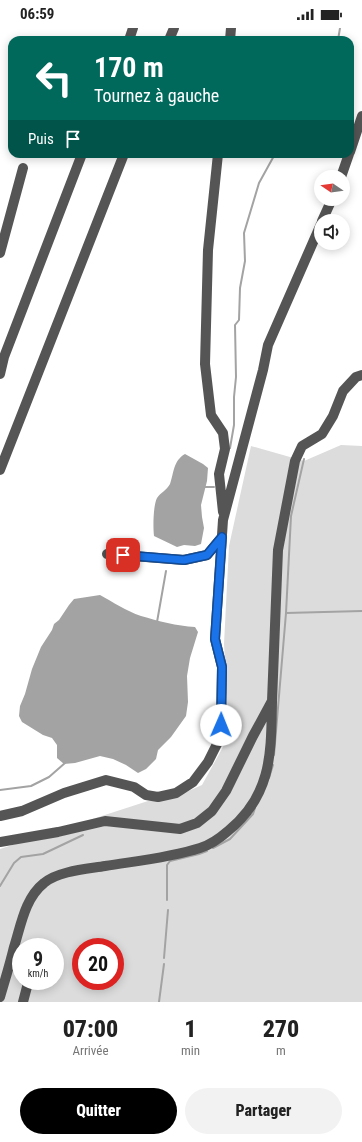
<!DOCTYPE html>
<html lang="fr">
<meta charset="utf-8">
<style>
:root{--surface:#fff;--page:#f2f2f2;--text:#222;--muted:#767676;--accent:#000}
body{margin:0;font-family:"Roboto Condensed",sans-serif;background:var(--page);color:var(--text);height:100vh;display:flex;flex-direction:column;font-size:15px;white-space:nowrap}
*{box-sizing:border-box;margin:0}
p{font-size:13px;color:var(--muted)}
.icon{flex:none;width:22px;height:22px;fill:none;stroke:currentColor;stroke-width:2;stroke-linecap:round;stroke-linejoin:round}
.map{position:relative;height:974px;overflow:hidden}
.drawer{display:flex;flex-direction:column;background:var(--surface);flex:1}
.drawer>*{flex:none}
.top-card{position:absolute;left:8px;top:8px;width:346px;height:122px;border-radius:12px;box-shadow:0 2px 10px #0003;background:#00695c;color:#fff;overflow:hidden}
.needle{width:26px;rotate:283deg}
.controls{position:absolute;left:314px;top:142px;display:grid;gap:8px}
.controls a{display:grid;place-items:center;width:36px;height:36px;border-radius:50%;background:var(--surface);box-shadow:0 2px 10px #0003;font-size:20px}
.speed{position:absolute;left:12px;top:910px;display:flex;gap:8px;font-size:20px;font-weight:700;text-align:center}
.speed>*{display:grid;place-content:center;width:52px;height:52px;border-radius:50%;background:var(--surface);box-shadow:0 2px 10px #0003;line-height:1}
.speed small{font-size:10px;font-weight:400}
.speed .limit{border:6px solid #d22;background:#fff;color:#111}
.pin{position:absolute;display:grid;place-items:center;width:34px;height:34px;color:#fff;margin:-17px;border-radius:8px;box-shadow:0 2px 6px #0006}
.me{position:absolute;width:44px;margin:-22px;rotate:1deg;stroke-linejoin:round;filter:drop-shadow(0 0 3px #0008)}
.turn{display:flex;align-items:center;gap:14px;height:84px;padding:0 20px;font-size:18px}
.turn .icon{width:52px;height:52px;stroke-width:2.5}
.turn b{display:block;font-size:28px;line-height:34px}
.then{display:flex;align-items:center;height:38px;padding:0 20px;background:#0003;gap:8px;font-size:15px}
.eta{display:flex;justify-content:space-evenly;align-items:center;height:68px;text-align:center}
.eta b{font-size:24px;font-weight:800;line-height:28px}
.cta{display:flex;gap:8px;margin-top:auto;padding:8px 20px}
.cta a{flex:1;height:46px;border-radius:24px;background:var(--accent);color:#fff;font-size:16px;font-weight:800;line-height:46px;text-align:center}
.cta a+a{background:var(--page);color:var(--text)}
.status{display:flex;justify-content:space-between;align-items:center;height:28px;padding:0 20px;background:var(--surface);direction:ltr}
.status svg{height:11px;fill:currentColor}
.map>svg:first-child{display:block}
.green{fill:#dcdcdc;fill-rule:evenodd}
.water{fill:#a3a3a3}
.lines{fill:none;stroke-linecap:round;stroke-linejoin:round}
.stream{stroke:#a3a3a3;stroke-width:2}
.minor{stroke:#555;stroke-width:10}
.route-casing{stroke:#114b97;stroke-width:10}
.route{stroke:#1a73e8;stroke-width:7}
</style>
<div class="status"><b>06:59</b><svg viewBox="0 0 49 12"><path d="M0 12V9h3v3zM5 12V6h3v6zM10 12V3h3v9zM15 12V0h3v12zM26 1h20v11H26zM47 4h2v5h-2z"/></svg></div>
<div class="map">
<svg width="362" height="974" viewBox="0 0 362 974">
<rect width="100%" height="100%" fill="#fff"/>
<path class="green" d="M341,417L362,418V974H0V821L148,773L175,769L202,757L229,708L224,616L229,518L251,418L304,433ZM21,919H55V953H21ZM81,919H115V953H81Z"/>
<path class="water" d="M185,426L203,436L208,440L207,453L201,477L202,489L204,500L201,516L195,518L184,517L177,519L154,508C153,500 153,478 157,470C160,465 167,462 170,456C174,445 173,433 185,426Z
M100,567C113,574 126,583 141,588C158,593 177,598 195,599L198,604L190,630L187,648L188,674L186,688L171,709L158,722L156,731L146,741L138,745L126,737L113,731L100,728L75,735L64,736L57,730V717L52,710L43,707L22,694L19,688L20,678L25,666L32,641L41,619L52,602L54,596L59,592L69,577L74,571Z"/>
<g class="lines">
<path class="stream" d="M338,12L340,0
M230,420L234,397V369L236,349L235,297L239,292L240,260L245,233L244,205L259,155L275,126
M203,459H214
M286,585L291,488L304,431
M157,594L166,543
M274,727L286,585L362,583
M269,750L273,737
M0,762L31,758L49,749L65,735
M213,820L230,811L253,786L255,780
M0,858L14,835L21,829L43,826L83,807
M167,872V837L170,833L199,826L207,823
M164,930L168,882
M159,974L164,936"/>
<path class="minor" d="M129,12L133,0
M169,12L174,0
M230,12L231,0
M350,124L362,88
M218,126L208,222L205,336L211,387L223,405L225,421L219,446L223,484
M341,149L349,126
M322,193L332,171
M0,225L23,140
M0,333L4,329L82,126
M0,346L4,329
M0,442L124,126
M107,526L184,532L207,527L222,509
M0,788L22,783L64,765L106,752L134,759L146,767L158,769L176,765L193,754L208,734L217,716L221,697L222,639L215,611L223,492L263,342L268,317L321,196
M0,814L58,804L105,793L180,801L197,795L212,783L226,763L253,708L272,673L278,522L295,433L302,418L322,406L333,388L343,363L356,349L362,347
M0,969C5,952 10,936 14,919C21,897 25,870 44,855C58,843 87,841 105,838C136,833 169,830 200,820C210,817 220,810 228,803C272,767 271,726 272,674
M23,974L28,955"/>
</g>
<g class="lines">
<defs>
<path id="route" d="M123,527L184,532L207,527L222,509L215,611L222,639L221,697"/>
</defs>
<use href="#route" class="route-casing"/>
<use href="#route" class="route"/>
</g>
</svg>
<div class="controls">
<a><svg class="needle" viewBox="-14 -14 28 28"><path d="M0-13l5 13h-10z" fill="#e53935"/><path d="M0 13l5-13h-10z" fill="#767676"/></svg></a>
<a><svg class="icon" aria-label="sound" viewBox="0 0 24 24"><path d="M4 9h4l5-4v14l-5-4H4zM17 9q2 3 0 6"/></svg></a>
</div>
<div class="speed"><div>9<small>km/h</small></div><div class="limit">20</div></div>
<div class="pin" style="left:123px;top:527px;background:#d93025"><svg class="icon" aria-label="arrive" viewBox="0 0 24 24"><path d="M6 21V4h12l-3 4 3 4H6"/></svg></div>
<svg class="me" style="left:221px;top:697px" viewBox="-20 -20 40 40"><circle r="19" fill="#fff"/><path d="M0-13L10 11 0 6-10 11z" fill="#1a73e8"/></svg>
<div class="top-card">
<div class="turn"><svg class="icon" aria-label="left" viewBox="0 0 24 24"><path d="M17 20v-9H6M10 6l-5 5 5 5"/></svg><div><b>170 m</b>Tournez à gauche</div></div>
<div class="then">Puis<svg class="icon" aria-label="arrive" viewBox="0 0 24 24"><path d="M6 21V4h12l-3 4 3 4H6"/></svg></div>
</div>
</div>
<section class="drawer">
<div class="eta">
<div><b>07:00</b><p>Arrivée</p></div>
<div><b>1</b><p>min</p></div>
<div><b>270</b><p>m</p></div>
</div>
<div class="cta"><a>Quitter</a><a>Partager</a></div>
</section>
